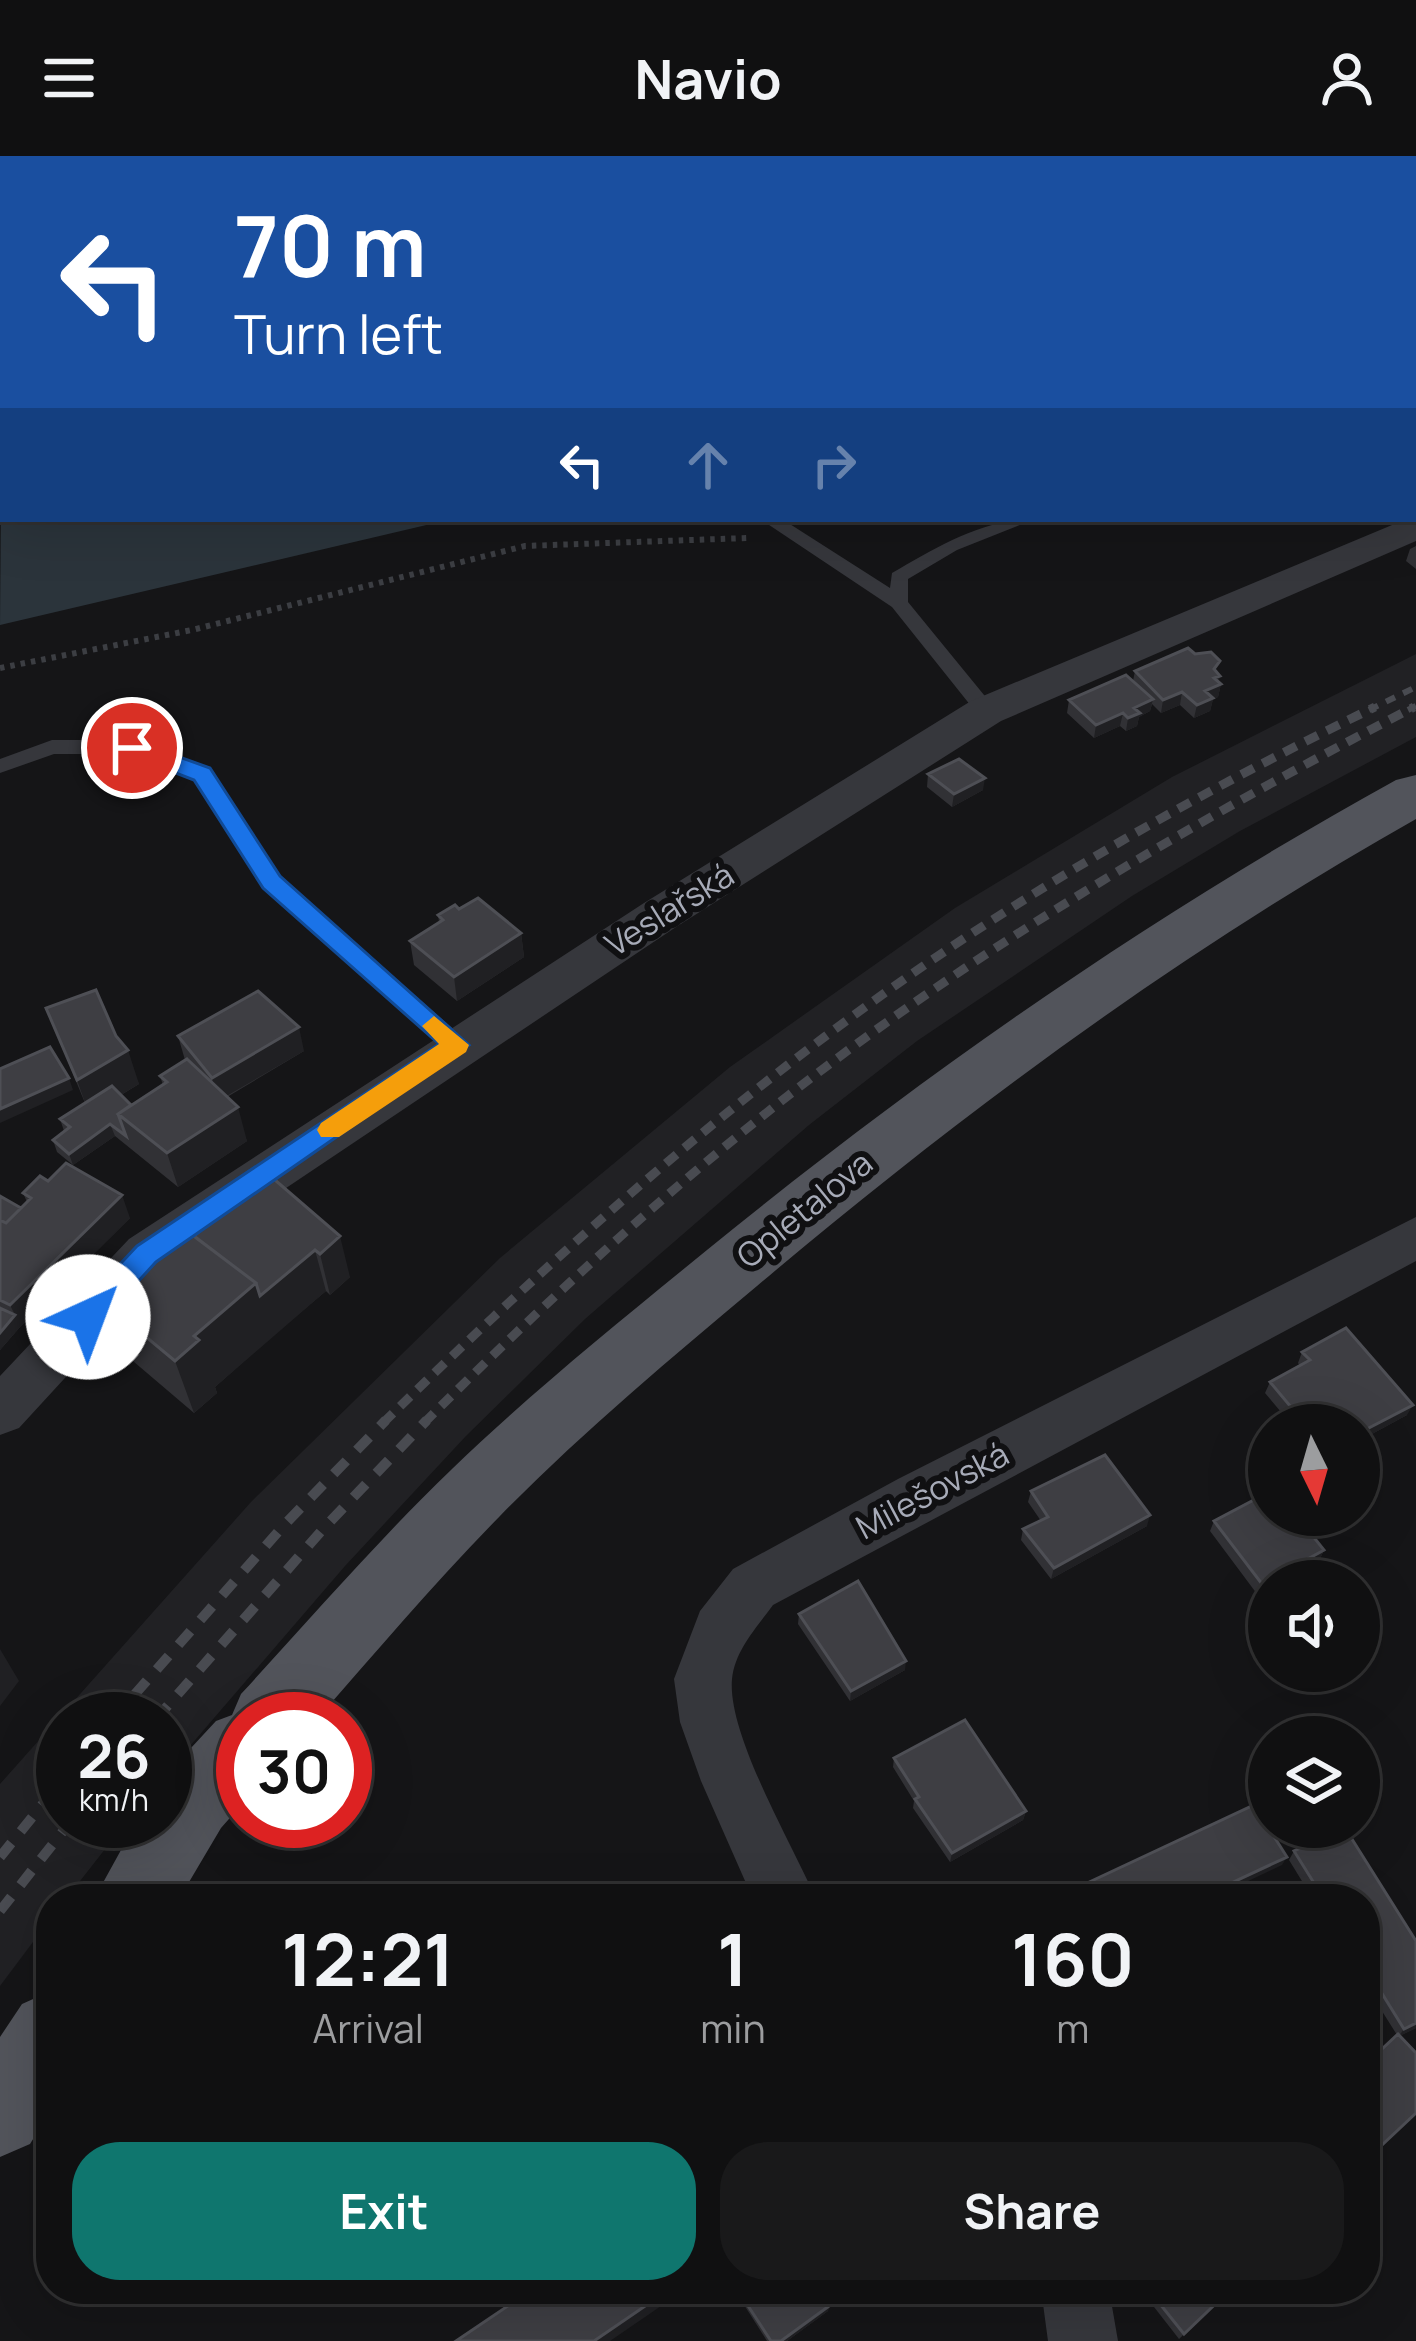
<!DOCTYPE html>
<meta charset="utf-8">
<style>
:root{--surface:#101011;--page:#19191a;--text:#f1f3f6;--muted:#9c9d9f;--line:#303031;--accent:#0f766e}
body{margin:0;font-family:Manrope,sans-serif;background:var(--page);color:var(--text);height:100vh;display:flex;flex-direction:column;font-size:45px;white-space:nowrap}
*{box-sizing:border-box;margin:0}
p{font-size:39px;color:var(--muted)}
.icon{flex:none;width:66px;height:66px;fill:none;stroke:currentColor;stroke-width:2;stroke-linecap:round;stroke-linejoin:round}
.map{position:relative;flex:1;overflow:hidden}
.side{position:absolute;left:36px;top:1728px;width:1344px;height:420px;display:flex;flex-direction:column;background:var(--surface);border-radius:48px;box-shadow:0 12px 48px #0002,0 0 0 3px var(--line)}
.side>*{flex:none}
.hud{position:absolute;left:0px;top:0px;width:1416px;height:366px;box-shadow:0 12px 48px #0002,0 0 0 3px var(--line);background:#1a4fa0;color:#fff;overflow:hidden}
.needle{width:78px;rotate:175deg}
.tools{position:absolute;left:1248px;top:1248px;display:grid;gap:24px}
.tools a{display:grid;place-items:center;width:132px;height:132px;border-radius:50%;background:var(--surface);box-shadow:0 12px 48px #0002,0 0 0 3px var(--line);font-size:60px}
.speed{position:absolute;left:36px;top:1536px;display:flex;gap:24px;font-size:60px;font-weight:700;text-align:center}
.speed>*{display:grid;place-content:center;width:156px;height:156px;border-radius:50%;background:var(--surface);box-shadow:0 12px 48px #0002,0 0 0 3px var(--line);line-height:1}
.speed small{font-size:30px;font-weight:400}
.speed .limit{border:18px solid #d22;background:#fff;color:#111}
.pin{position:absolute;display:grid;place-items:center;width:102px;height:102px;color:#fff;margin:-51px;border:6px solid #fff;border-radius:50%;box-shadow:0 3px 12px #0007}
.me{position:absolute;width:132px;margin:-66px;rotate:43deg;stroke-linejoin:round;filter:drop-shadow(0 0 9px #0008)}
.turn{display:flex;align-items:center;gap:42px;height:252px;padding:0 36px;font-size:54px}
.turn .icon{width:156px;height:156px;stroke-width:2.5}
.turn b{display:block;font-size:84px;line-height:102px}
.lanes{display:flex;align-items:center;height:114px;padding:0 36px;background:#0003;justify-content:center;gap:60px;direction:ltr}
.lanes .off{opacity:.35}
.eta{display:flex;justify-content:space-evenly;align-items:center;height:204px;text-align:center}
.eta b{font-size:72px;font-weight:700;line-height:84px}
.cta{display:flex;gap:24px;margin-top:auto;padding:24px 36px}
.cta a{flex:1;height:138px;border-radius:48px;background:var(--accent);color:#fff;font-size:48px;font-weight:700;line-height:138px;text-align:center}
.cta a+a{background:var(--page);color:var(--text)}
header{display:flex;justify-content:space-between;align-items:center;height:156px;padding:0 36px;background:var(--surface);font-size:54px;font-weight:700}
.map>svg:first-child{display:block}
.built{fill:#212124}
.water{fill:#2b343b}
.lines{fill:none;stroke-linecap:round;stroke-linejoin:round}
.ferry{stroke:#7d98b3;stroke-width:3;stroke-dasharray:10 9;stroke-linecap:butt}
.path{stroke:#3c3e43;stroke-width:6;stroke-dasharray:4.5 6;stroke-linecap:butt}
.lane{fill:#36373c;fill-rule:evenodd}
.street{fill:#36373c;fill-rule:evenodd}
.primary{fill:#52545b;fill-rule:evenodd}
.rail-far2{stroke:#494b51;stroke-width:6;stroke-dasharray:10 9;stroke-linecap:butt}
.rail-far1{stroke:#494b51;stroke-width:9;stroke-dasharray:14 10;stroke-linecap:butt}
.rail{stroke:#494b51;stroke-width:10;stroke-dasharray:18 15;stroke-linecap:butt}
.wall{fill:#313135}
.shaded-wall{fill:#202023}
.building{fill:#3e3e43;stroke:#4e4f55;stroke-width:3}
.route{fill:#1a73e8;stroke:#114b97;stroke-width:3}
.slow{fill:#f59e0b}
.labels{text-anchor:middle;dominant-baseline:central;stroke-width:12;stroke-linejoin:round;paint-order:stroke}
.street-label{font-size:33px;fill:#a7abb8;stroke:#101012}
</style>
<header><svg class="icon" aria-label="menu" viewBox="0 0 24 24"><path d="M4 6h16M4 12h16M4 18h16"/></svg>Navio<svg class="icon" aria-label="person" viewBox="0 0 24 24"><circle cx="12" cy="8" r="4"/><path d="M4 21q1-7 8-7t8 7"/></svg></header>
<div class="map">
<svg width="1416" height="2185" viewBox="0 0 1416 2185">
<rect width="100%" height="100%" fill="#151517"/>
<path class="built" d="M1416,498V581L1240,675L1132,740L917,885L809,969L585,1163L466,1280L345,1410L165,1619V1563H63V1665H127L66,1743H51V1762L0,1830V1628L251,1346L500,1102L730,911L955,752L1172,621Z"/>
<path class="water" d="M427,0H1416V73L1413,3H422Z
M3,82V363H452L0,469Z"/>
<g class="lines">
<path class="ferry" d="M1210,3L1225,0"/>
<path class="path" d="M274,3L283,0
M0,512L192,474L525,390L747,382"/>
<path class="lane" d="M375,0H391V3H375Z
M1416,218V228L1413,229V219Z
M760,363H782L890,432L892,417C937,391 982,363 1035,363L957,394L908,423V446L993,550V560H979L892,451Z
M52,584H132L209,613L279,721L465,883L468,889L465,895H449L265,731L195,623L130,598H54L0,617V603Z"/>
<path class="street" d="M1416,359V385L1001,565L676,771L165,1113L19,1272L0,1279V1220L129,1083L644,747L971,545Z
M1416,1061V1105L773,1449C757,1471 735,1494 732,1523C727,1579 793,1689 816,1743H753L701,1625L680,1566L674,1523L700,1455L733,1413L898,1323Z
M1041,2133H1109L1118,2185H1048Z"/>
<path class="primary" d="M1416,619V663C1180,796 964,955 757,1130C669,1204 580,1278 500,1360C436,1425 377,1495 317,1563H243V1647L221,1672L179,1743H94L137,1665H165V1620L216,1565L232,1559L241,1538C311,1462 378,1384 452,1313C533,1235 620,1165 707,1094C924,917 1151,759 1396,624Z
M51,1835V1954L30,1988L0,2001V1881L22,1848Z"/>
<path class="rail-far2" d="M1369,554L1416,531
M1408,554L1416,550"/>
<path class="rail-far1" d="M383,1267C554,1099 734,939 932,804C1073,708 1222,625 1375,551
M424,1267C540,1151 660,1040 789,939C983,788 1196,664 1414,551"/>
<path class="rail" d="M113,1563L285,1368L386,1264
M156,1563L324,1372L427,1264
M0,1701L63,1623
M0,1755L71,1665"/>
</g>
<path class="wall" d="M1416,390V413L1406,405L1410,393Z
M1135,515L1217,517L1219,527L1221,528L1218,541L1213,543L1210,555L1194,562L1180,549L1161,557L1152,548L1150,555L1139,561L1137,570L1126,575L1120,570L1094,582L1067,557L1069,544L1133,525Z
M928,618L983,634L952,651L927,631Z
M459,753L521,777L524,801L457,845L414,809L410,785L439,766L438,759Z
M46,852L116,880L139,928L121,939L131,949L163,929L160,920L185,904L178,880L304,895L227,941L247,985L178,1031L115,980L73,1009L57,996L53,984L64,975L60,963L85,947Z
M268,1018L350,1121L330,1139L326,1135L271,1181L215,1231L217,1237L194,1257L120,1194L98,1141L194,1080Z
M23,1037L130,1062L20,1171L0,1194V1040L21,1052L27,1046Z
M1302,1196L1407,1259L1359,1285V1269H1292L1265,1237L1270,1226L1300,1210L1298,1207Z
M1031,1335L1147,1370L1051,1423L1021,1384L1023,1373L1041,1365L1028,1346Z
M1214,1365L1324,1394L1319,1405L1257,1438L1210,1375Z
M799,1458L905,1514L850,1545L798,1468Z
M894,1602L1026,1655L1023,1664L950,1706L913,1652L914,1645L893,1611Z
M1345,1672L1416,1785V1872L1399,1880L1416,1897V1957L1365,2006V1909L1397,1879L1365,1828V1743H1313L1289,1704L1294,1695Z
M734,2133H819L829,2150L828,2155L787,2185H767Z
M1140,2133H1231L1179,2183Z"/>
<path class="shaded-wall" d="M44,0H67L60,3H45Z
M1220,520L1218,530L1221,528L1218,541L1213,543L1210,555L1194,562L1197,549L1214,522Z
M1182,536L1180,549L1161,557L1163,544Z
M1153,543L1150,555L1139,561L1137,570L1126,575L1128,562L1134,552Z
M1123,557L1120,570L1094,582L1096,569Z
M985,622L983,634L952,651L954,638Z
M521,777L524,801L457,845L454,821Z
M299,871L304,895L218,945L212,922Z
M128,894L139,928L89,958L77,924Z
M69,922L73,934L0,967V953Z
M238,951L247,985L178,1031L167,997Z
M110,968L115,980L73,1009L69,998Z
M122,1039L130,1062L20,1171L0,1194V1177L15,1159L10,1149Z
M340,1080L350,1121L330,1139L320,1098Z
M315,1094L326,1135L215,1231L217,1237L194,1257L175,1205L194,1180L256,1127Z
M1413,1249L1407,1259L1359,1285V1277Z
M1150,1359L1147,1370L1051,1423L1054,1412Z
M1324,1394L1319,1405L1281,1425H1269V1432L1257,1438L1262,1428Z
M0,1493L19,1525L0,1550Z
M906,1505L905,1514L850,1545L851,1535Z
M1026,1655L1023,1664L950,1706L952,1697Z
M1287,1701L1282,1709L1210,1743H1197Z
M1416,1867V1872L1398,1881L1404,1873Z
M670,2133H680V2137L610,2185H594Z
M829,2150L828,2155L787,2185H781Z"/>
<path class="building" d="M1188,492L1195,498L1211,496L1220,505L1214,513L1220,520L1214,522L1221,528L1205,535L1213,542L1197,549L1182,536L1163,544L1135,515Z
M1126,519L1153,543L1134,552L1140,557L1128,562L1123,557L1096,569L1069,544Z
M959,603L985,622L954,638L928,618Z
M478,742L521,777L454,821L410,785L443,764L438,759L455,749L459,753Z
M96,834L116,880L128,894L77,924L46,852Z
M258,835L299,871L212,922L178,880Z
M50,891L69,922L0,953V913Z
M187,903L238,951L167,997L118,958L167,926L160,920Z
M112,930L131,949L118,958L126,980L110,968L69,998L53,984L70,971L60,963Z
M66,1007L122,1039L10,1149L0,1144V1064L6,1067L31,1042L23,1037L40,1020L48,1025Z
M268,1018L340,1080L320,1098L315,1094L260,1140L256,1127L194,1080Z
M0,1040L21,1052L6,1067L0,1064Z
M183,1072L256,1127L194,1180L199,1184L175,1205L98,1141Z
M0,1152L15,1159L0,1177Z
M1346,1172L1413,1249L1359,1277V1269H1306L1270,1226L1310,1204L1302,1196Z
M1105,1299L1150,1359L1054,1412L1023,1373L1048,1361L1031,1335Z
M1269,1336V1359H1296L1324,1394L1262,1428L1214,1365Z
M858,1425L906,1505L851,1535L799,1458Z
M965,1564L1026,1655L952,1697L915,1643L919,1641L894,1602Z
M1254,1649L1287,1701L1197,1743H1053Z
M1345,1672L1416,1785V1867L1404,1873L1365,1810V1743H1324L1294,1695Z
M1398,1878L1416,1897V1957L1365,2005V1909Z
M533,2133H670L594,2185H456Z
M737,2133H819L829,2150L781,2185H771Z
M1148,2133H1231L1184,2178Z"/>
<path class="route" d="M132,584L210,612L280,720L469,889L156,1106L98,1169H78L74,1161L78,1153L137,1090L439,888L263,732L194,624L124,597L121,592Z"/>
<path class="slow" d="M434,860L469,889L466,896L339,981H321L317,974L321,967L439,888L422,870Z"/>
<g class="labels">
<g class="street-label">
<text transform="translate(669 753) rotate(-32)">Veslařská</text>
<text transform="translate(804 1053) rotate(-39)">Opletalova</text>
<text transform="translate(932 1334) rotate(-28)">Milešovská</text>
</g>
</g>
</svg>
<div class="tools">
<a><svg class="needle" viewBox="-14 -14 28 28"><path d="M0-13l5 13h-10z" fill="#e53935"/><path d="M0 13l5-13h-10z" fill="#9c9d9f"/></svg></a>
<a><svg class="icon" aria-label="sound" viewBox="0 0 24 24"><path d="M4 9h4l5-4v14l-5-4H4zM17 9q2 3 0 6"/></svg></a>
<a><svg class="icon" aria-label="layers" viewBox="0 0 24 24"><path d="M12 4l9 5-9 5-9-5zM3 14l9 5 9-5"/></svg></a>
</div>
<div class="speed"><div>26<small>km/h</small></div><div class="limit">30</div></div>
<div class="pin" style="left:132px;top:592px;background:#d93025"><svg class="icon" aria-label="arrive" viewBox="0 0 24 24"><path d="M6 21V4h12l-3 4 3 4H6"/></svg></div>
<svg class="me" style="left:88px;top:1161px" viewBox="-20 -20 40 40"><circle r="19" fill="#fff"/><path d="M0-13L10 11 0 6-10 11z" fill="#1a73e8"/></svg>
<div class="hud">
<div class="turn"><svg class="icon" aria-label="left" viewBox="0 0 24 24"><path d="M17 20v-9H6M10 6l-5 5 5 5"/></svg><div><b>70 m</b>Turn left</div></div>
<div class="lanes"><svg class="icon" aria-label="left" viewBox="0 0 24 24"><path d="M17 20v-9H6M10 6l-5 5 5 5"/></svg><svg class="icon off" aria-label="ahead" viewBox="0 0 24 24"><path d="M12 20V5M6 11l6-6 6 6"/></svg><svg class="icon off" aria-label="right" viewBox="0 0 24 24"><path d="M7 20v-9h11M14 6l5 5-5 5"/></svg></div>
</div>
<section class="side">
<div class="eta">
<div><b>12:21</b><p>Arrival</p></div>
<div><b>1</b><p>min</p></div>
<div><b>160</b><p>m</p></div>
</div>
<div class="cta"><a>Exit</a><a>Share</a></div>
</section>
</div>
